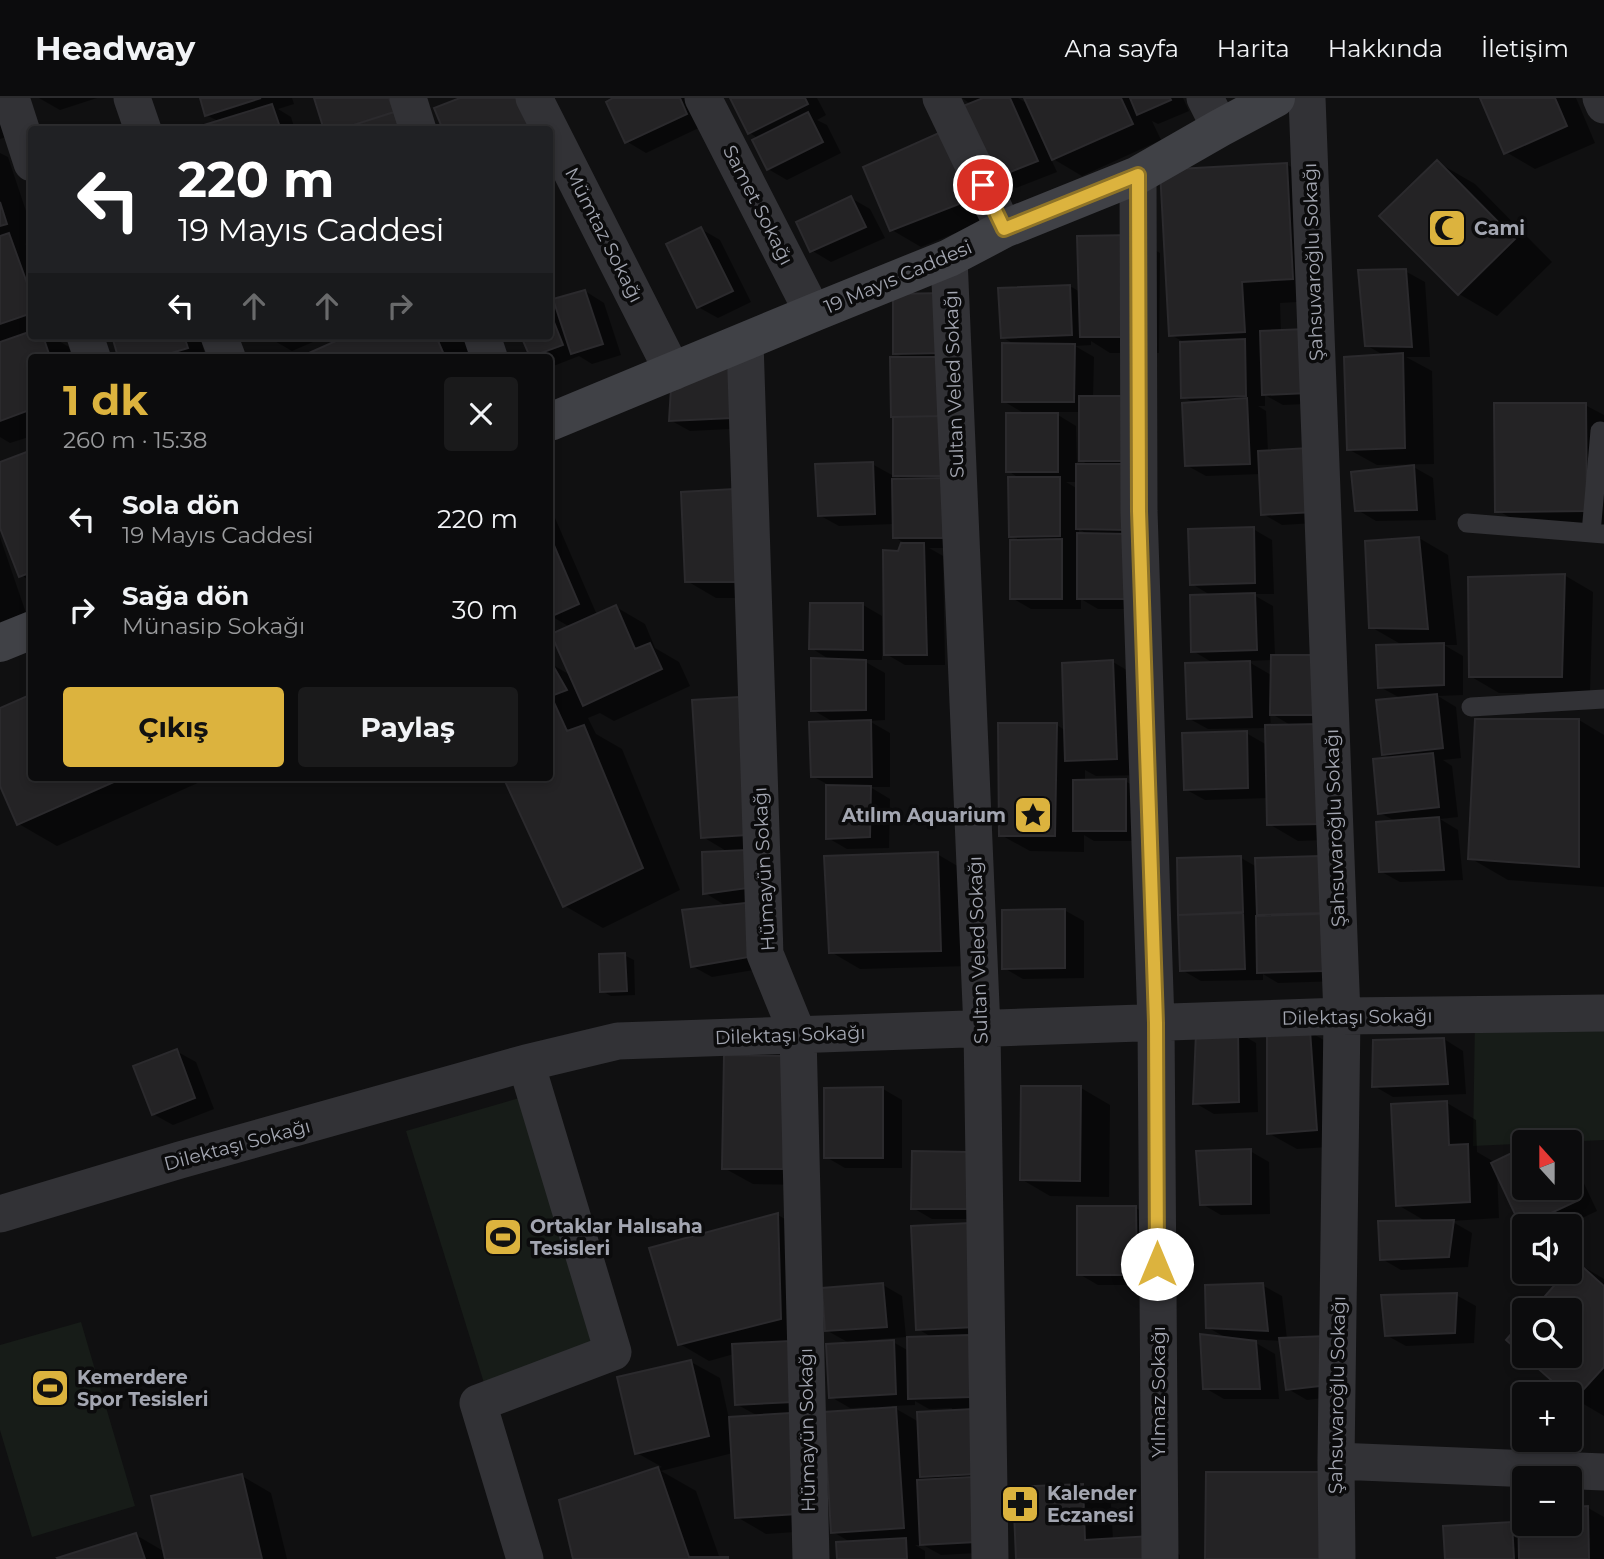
<!DOCTYPE html>
<html lang="tr">
<meta charset="utf-8">
<style>
:root{--surface:#0c0c0d;--page:#1a1a1b;--text:#f1f3f6;--muted:#9a9b9d;--line:#2c2c2e;--accent:#dcb33e}
body{margin:0;font-family:Montserrat,sans-serif;background:var(--page);color:var(--text);height:100vh;display:flex;flex-direction:column;font-size:26px;white-space:nowrap}
*{box-sizing:border-box;margin:0}
p{font-size:23px;color:var(--muted)}
.icon{flex:none;width:38px;height:38px;fill:none;stroke:currentColor;stroke-width:2;stroke-linecap:round;stroke-linejoin:round}
.map{position:relative;flex:1;overflow:hidden}
.side{position:absolute;left:28px;top:256px;width:525px;height:427px;display:flex;flex-direction:column;background:var(--surface);border-radius:7px;box-shadow:0 4px 10px #0003,0 0 0 2px var(--line)}
.side>*{flex:none}
.guide{position:absolute;left:28px;top:28px;width:525px;height:214px;border-radius:7px;box-shadow:0 4px 10px #0003,0 0 0 2px var(--line);background:#202124;color:#fff;overflow:hidden}
.needle{width:46px;rotate:339deg}
.fabs{position:absolute;left:1512px;top:1032px;display:grid;gap:14px}
.fabs a{display:grid;place-items:center;width:70px;height:70px;border-radius:7px;background:var(--surface);box-shadow:0 4px 10px #0003,0 0 0 2px var(--line);font-size:35px}
.pin{position:absolute;display:grid;place-items:center;width:60px;height:60px;color:#fff;margin:-30px;border:4px solid #fff;border-radius:50%;box-shadow:0 2px 7px #0007}
.me{position:absolute;width:77px;margin:-38px;rotate:0deg;stroke-linejoin:round;filter:drop-shadow(0 0 5px #0008)}
.turn{display:flex;align-items:center;gap:24px;height:147px;padding:0 35px;font-size:32px}
.turn .icon{width:91px;height:91px;stroke-width:2.5}
.turn b{display:block;font-size:49px;line-height:60px}
.lanes{display:flex;align-items:center;height:66px;padding:0 35px;background:#0003;justify-content:center;gap:35px;direction:ltr}
.lanes .off{opacity:.35}
.round{display:grid;place-items:center;flex:none;width:74px;height:74px;border-radius:7px;background:var(--page)}
.summary{display:flex;align-items:center;justify-content:space-between;height:119px;padding:0 35px}
h1{font-size:42px;font-weight:700;line-height:52px;color:var(--accent)}
.cta{display:flex;gap:14px;margin-top:auto;padding:14px 35px}
.cta a{flex:1;height:80px;border-radius:7px;background:var(--accent);color:#111;font-size:28px;font-weight:700;line-height:80px;text-align:center}
.cta a+a{background:var(--page);color:var(--text)}
ul{padding:0;list-style:none}
li{display:flex;align-items:center;gap:21px;height:91px;padding:0 35px}
li div{flex:1}
li b{display:block;font-size:26px}
li em{font-style:normal}
header{display:flex;align-items:center;gap:42px;box-sizing:border-box;height:98px;padding:0 35px;background:var(--surface);border-bottom:2px solid var(--line)}
header strong{font-size:33px}
nav{display:flex;gap:38px;margin-inline-start:auto;font-size:24px}
.map>svg:first-child{display:block}
.green{fill:#171c18}
.shadow{fill:#0007;fill-rule:evenodd}
.building{fill:#242325;stroke:#2b2a2d;stroke-width:2}
.lines{fill:none;stroke-linecap:round;stroke-linejoin:round}
.lane{stroke:#323236;stroke-width:19}
.street{stroke:#323236;stroke-width:37}
.secondary{stroke:#404146;stroke-width:38}
.route-casing{stroke:#8f7428;stroke-width:18}
.route{stroke:#dcb33e;stroke-width:12}
.labels{text-anchor:middle;dominant-baseline:central;stroke-width:7;stroke-linejoin:round;paint-order:stroke}
.street-label{font-size:19px;fill:#a3a6b1;stroke:#0b0b0c}
.poi-label{font-size:19px;font-weight:bold;fill:#a3a6b1;stroke:#0b0b0c;text-anchor:start}
</style>
<header>
<strong>Headway</strong>
<nav><a>Ana sayfa</a><a>Harita</a><a>Hakkında</a><a>İletişim</a></nav>
</header>
<div class="map">
<svg width="1604" height="1461" viewBox="0 0 1604 1461">
<rect width="100%" height="100%" fill="#101011"/>
<path class="green" d="M1604,916V1042L1473,1048L1475,920Z
M523,999L600,1244L484,1285L406,1033Z
M81,1224L135,1408L32,1439L0,1332V1247Z"/>
<path class="shadow" d="M39,0H97L60,12Z
M202,0H292L294,6L278,11L291,19L295,32H207L220,24L206,17Z
M616,0H693L705,27L646,55L626,43Z
M732,0H817L826,17L817,22L827,27L841,55L787,82L768,71L759,41L750,35Z
M962,0H1018L1028,6L1026,0H1183L1189,13L1158,26L1152,23L1161,42L1082,78L1050,59L1057,74L1016,90L997,78L972,7Z
M1482,0H1576L1595,45L1535,71L1506,54Z
M0,22L6,39L0,41Z
M941,36L1000,117L921,149L892,132Z
M0,55L8,59L32,131V144L25,146L32,150V238H50L69,249L72,259H32V338L10,345L0,339Z
M1437,64L1475,86L1552,164L1497,218L1459,196L1382,118Z
M1286,66L1325,88L1331,202L1280,205L1281,234L1327,305L1283,307L1265,297V308H1258L1266,313L1268,354L1331,424L1282,427L1263,416L1261,376L1206,378L1186,367L1195,305L1183,299L1182,243L1171,237Z
M851,100L870,111L885,140L831,164L811,152Z
M701,131L720,142L751,204L718,220L698,209Z
M1131,139L1160,155L1159,255H1110L1091,243V247L1075,248L1094,259L1093,300L1129,299L1146,511H1098L1081,501V511H1031L1012,500L1020,443L1010,438L1021,381L1008,373L1027,317L1003,303L1016,247L1002,239L1070,188L1080,194ZM1053,314H1081V362L1090,368H1077L1076,328ZM1066,384H1078V391ZM1079,431L1089,437H1079Z
M1405,173L1425,184L1430,259H1406L1432,273L1434,366L1377,367L1348,351L1385,258L1366,247Z
M585,193L604,205L621,257L592,266L579,258L551,269L550,259L531,258L523,238H550V205L558,210Z
M943,197L962,450H929L943,458L945,567H905L886,556L900,455L903,444L894,439V426L839,428L819,417L872,366L892,377V382H904L895,377L892,261H906L895,255Z
M113,238H200L205,257L207,256L212,259H120Z
M271,238H327L292,253L273,242Z
M351,238H463L472,259H305Z
M672,291L751,330L690,333L670,322Z
M1585,307L1604,317V429H1526L1497,412Z
M32,354V484L21,477L0,425V366Z
M1410,367L1433,380L1436,422L1376,423L1356,411L1410,369Z
M682,395L766,500H716L687,483Z
M550,416L555,420L597,517L616,509L645,526L655,550L679,564L690,588L614,623L600,615L588,620L596,636L622,651L680,792L603,830L565,808L505,679H550V567L551,566L572,578L570,529L551,518L550,515Z
M1253,431L1272,442L1274,496H1252L1273,508L1275,558H1316L1350,741L1298,743L1269,726V700L1205,702L1185,691L1246,635L1267,647V630L1208,631L1188,620L1215,566L1193,553L1212,498L1192,486ZM1273,562V578L1247,563ZM1270,615L1282,622L1292,628L1271,629Z
M0,439L27,518L0,527Z
M1419,440L1448,457L1457,547H1444L1463,558V597L1438,598L1456,609L1461,660L1443,662L1452,668L1458,719L1440,721L1458,732L1463,782L1400,784L1380,773L1397,724L1380,715L1392,661L1383,656L1402,601L1380,589L1404,548L1371,529Z
M1564,477L1593,494L1590,595H1499L1470,578Z
M863,507L882,518V562H862L885,575V622L869,623L890,635V689H870L890,701L889,750L847,751L828,740L827,686L812,678L835,625L813,612L832,563L811,550Z
M1113,564L1142,581L1145,677L1096,678L1085,672V683H1125L1145,694V743H1094L1084,737V754L1030,753L1001,737L1057,627L1066,633Z
M738,601L763,805L782,816L784,867L712,879L692,868L728,809L705,795L728,754L703,739Z
M0,612L32,679H211L57,748L19,726L0,684Z
M1579,622L1604,637V789L1508,782L1470,760Z
M937,756L966,773L969,868L860,871L831,854Z
M1241,760L1257,769L1320,760L1341,883L1278,885L1263,876V882L1201,883L1182,872L1178,762Z
M1064,812L1084,823V880L1023,881L1004,870Z
M624,857L634,862L635,897L611,898L602,893Z
M1237,934L1256,945L1258,1014L1214,1016L1195,1005Z
M1310,934L1339,951L1345,1048L1297,1051L1268,1035Z
M1444,941L1463,953L1466,996L1393,999L1374,988Z
M176,953L196,964L214,1011L173,1027L153,1016Z
M726,959L811,1087L753,1086L724,1070Z
M1081,990L1110,1007L1109,1099L1050,1098L1021,1081Z
M883,991L902,1002V1070H845L826,1059Z
M1447,1005L1476,1022L1477,1054L1496,1065L1524,1051V1090H1570V1056L1597,1113L1563,1129H1525L1523,1128L1497,1074L1499,1120L1451,1123L1472,1135L1468,1169L1401,1172L1382,1161L1427,1124L1398,1107Z
M1548,1040L1557,1045H1538Z
M1250,1053L1269,1064L1270,1116L1221,1117L1202,1106Z
M968,1056L986,1121H932L913,1110Z
M1136,1110L1155,1121L1156,1187H1098L1079,1176Z
M778,1117L807,1134L810,1237L787,1243L809,1256L825,1432L766,1436L737,1419L733,1355L661,1373L696,1393L720,1461H575L561,1403L662,1369L637,1355L691,1264L720,1280L729,1321L760,1319L736,1306L734,1256L709,1263L680,1246Z
M969,1127L989,1309L968,1310L992,1323L995,1454L941,1457L923,1447H915L925,1453V1461H839L852,1445L833,1434L875,1312L874,1309L850,1310L831,1299L851,1246L826,1232L883,1187L902,1198L906,1239L868,1242V1245L893,1244L909,1253L933,1240L918,1231ZM915,1303L929,1311L952,1310V1313L919,1324L891,1308L915,1307Z
M1577,1165L1604,1181V1318L1575,1301L1527,1258H1570V1173Z
M1262,1187L1282,1198L1287,1241L1347,1297L1307,1302L1288,1291L1281,1243L1249,1241L1275,1256L1279,1301H1224L1205,1290L1230,1242L1207,1229Z
M1456,1197L1476,1208L1474,1245L1406,1248L1386,1237Z
M242,1378L271,1395L287,1461H61L136,1437L165,1454Z
M1082,1388L1111,1405L1113,1442L1151,1440L1180,1457V1461H1018Z
M1570,1410H1588L1604,1419V1461H1447L1512,1426L1520,1431V1411H1524V1426H1570Z"/>
<path class="building" d="M200,0H261L205,18Z
M314,0H389L394,14L338,32H324Z
M460,0H529L542,32H443L434,10Z
M613,0H680L687,16L625,45L606,4Z
M730,0H805L808,6L748,36Z
M983,0H1010L1038,63L995,80L963,8Z
M1024,0H1121L1133,26L1052,62Z
M1130,0H1170L1171,2L1137,17Z
M1480,0H1555L1567,28L1504,56Z
M272,6L281,32H205L204,27Z
M394,14L400,32H338Z
M808,14L823,44L767,72L752,42Z
M941,34L972,101L890,133L863,69Z
M1437,62L1515,141L1458,197L1379,118Z
M1287,65L1293,181L1242,184L1245,234L1169,238L1160,72Z
M851,98L866,129L810,154L796,124Z
M0,104L7,126L0,128Z
M701,129L733,193L697,210L666,146Z
M9,135L32,199V215L0,226V138Z
M1132,137L1130,239H1080L1077,138Z
M1406,171L1412,249L1365,248L1358,172Z
M1070,187L1072,237L1001,240L998,190Z
M585,192L603,246L571,256L553,201Z
M944,195V255L893,256V196Z
M550,214L563,247L530,259L521,238H550Z
M1306,231L1308,295L1262,297L1260,233Z
M32,233V238H43L50,259H32V311L0,323V244Z
M112,238H184L188,250L158,259H118Z
M347,238H436L445,259H300Z
M1245,241L1246,298L1181,300L1180,244Z
M1002,245L1075,246L1074,304H1002Z
M1403,255L1405,350L1347,352L1344,259Z
M890,259H941V318L891,319Z
M733,264L732,320L669,323L671,290Z
M1079,298H1129V363H1079Z
M1247,300L1250,366L1185,368L1182,305Z
M1494,305H1586L1587,413L1495,414Z
M1006,315H1058V374H1006Z
M943,318L944,378H893V319Z
M1309,350L1313,414L1261,417L1258,353Z
M32,352V474L19,479L0,430V364Z
M873,364L875,416L818,418L815,366Z
M1076,366H1126V432L1076,431Z
M1414,367L1417,412L1355,413L1351,374Z
M1008,379H1060V438L1009,439Z
M943,380V440H893L892,381Z
M734,391L737,484H685L681,394Z
M1254,429L1255,485L1190,487L1188,431Z
M1077,435L1128,436L1127,501H1077Z
M550,438L579,506L550,519Z
M1419,439L1428,531L1369,530L1365,443Z
M1062,441V501H1010V442Z
M901,445H924L927,557H884L883,452L898,453Z
M1565,476L1562,579H1469L1468,479Z
M1255,495L1257,552L1191,554L1190,497Z
M810,505H863V552L809,551Z
M616,507L635,551L650,545L662,571L583,608L551,536Z
M1444,545V587L1378,590L1376,547Z
M1271,557H1316L1315,617H1270Z
M811,560L866,562V612L811,613Z
M1113,562L1117,661L1065,663L1062,565Z
M1250,563L1252,619L1187,621L1185,565Z
M551,564L567,592L551,598L567,633L584,627L643,770L563,809L503,679H550V565Z
M32,596V679H125L17,727L0,688V610Z
M1437,596L1443,650L1382,657L1376,602Z
M739,599L747,737L701,740L692,602Z
M1475,621H1579V769L1468,761Z
M871,622L872,679H811L809,624Z
M998,625H1057L1055,738H999Z
M1319,626L1321,726L1267,727L1265,627Z
M1247,633L1248,690L1184,692L1182,635Z
M1433,655L1439,709L1378,716L1373,661Z
M1126,681V733H1073V682Z
M826,687L871,688L870,739L826,741Z
M1439,719L1444,772L1379,774L1376,724Z
M747,752L748,790L703,796L702,754Z
M938,754L941,853L829,855L824,758Z
M1241,758L1243,814L1178,817L1177,760Z
M1320,758L1322,815L1257,817L1255,760Z
M763,803L765,856L691,869L682,812Z
M1065,811V870L1002,871V812Z
M1243,815L1245,871L1180,873L1178,817Z
M1321,816L1323,873L1257,875L1256,818Z
M625,855L627,893L600,894L599,856Z
M1238,932L1239,1004L1193,1006L1196,935Z
M1310,932L1317,1032L1267,1036V934Z
M1444,940L1448,986L1372,989L1373,942Z
M177,951L195,1000L152,1017L133,968Z
M724,957L785,958L783,1071H722Z
M1021,988H1081L1080,1083L1020,1082Z
M883,989V1060H824V990Z
M1447,1003L1449,1047L1468,1046L1470,1104L1396,1108L1391,1006Z
M1524,1049V1090H1570V1083L1579,1102L1521,1129L1491,1065Z
M1251,1051V1106L1200,1107L1196,1053Z
M912,1053L968,1054L967,1111H911Z
M1077,1108H1136L1137,1177H1077Z
M778,1115L781,1221L678,1247L649,1150Z
M1454,1122L1449,1159L1380,1162L1378,1123Z
M970,1125L975,1229L916,1232L911,1128Z
M1576,1163L1604,1188V1269L1574,1302L1570,1297H1568L1506,1242L1524,1221V1258H1570V1213H1532L1566,1174H1570V1170Z
M883,1185L887,1229L825,1233L822,1190Z
M1263,1185L1268,1233L1206,1230L1205,1187Z
M1457,1195L1455,1235L1385,1238L1381,1197Z
M1200,1236L1256,1243L1260,1291H1203Z
M969,1237L970,1299L908,1301L907,1239Z
M1326,1238L1328,1287L1286,1292L1279,1240Z
M894,1242L896,1296L829,1300L826,1246Z
M790,1243L793,1304L735,1307L732,1246Z
M691,1262L709,1338L635,1356L617,1279Z
M896,1309L904,1430L831,1435L824,1314Z
M973,1311L976,1376L920,1379L917,1314Z
M790,1315L797,1416L735,1420L729,1319Z
M658,1369L689,1459H728V1461H573L559,1402Z
M1206,1374H1324L1323,1461H1205Z
M242,1376L262,1461H165L151,1398Z
M973,1379L976,1444L920,1447L917,1382Z
M1083,1386L1085,1442L1151,1438L1152,1461H1016L1013,1389Z
M1588,1408L1589,1461H1519L1518,1409H1524V1426H1570V1409Z
M1512,1424L1514,1461H1445L1443,1428Z
M136,1435L145,1461H58L57,1460Z
M906,1440L907,1461H837L836,1444Z"/>
<g class="lines">
<path class="lane" d="M1467,425L1604,436
M1591,435L1600,333
M1471,609L1604,601"/>
<path class="street" d="M11,0L32,65
M132,0L143,32
M408,0L418,32
M534,0L673,274
M703,0L813,215
M941,0L1004,131
M1205,0L1220,30
M1307,0L1342,918L1336,1363L1337,1461
M1601,0L1604,7
M1138,77L1139,413L1156,925L1160,1461
M949,160L982,931L990,1461
M85,238L92,259
M219,238L227,259
M482,238L489,259
M745,244L765,856L798,937L811,1461
M0,1116L180,1062L526,965L618,943L1342,918L1604,915
M1336,1363L1604,1374
M525,1461L478,1305L613,1254L526,965"/>
<path class="secondary" d="M550,324L813,215L949,160L1004,131L1138,77L1220,30L1276,0
M0,545L32,532"/>
</g>
<g class="lines">
<defs>
<path id="route" d="M983,87L1004,131L1138,77L1139,413L1156,925L1157,1166"/>
</defs>
<use href="#route" class="route-casing"/>
<use href="#route" class="route"/>
</g>
<defs>
<symbol id="mosque-square" viewBox="-11 -11 22 22"><rect x="-9" y="-9" width="18" height="18" rx="4" fill="#dcb33e" stroke="#0b0b0c"/><path d="M3.5-4.9A6 6 0 1 0 3.5 4.9A5 5 0 1 1 3.5-4.9Z" fill="#111"/></symbol>
<symbol id="sight-square" viewBox="-11 -11 22 22"><rect x="-9" y="-9" width="18" height="18" rx="4" fill="#dcb33e" stroke="#0b0b0c"/><path d="M0-6L1.8-2.2L6-1.7L2.9 1.2L3.7 5.4L0 3.3L-3.7 5.4L-2.9 1.2L-6-1.7L-1.8-2.2Z" fill="#111"/></symbol>
<symbol id="stadium-square" viewBox="-11 -11 22 22"><rect x="-9" y="-9" width="18" height="18" rx="4" fill="#dcb33e" stroke="#0b0b0c"/><path d="M0-5a6.5 5 0 1 0 0 10a6.5 5 0 1 0 0-10ZM-3.5-1.8h7v3.6h-7Z" fill="#111"/></symbol>
<symbol id="pharmacy-square" viewBox="-11 -11 22 22"><rect x="-9" y="-9" width="18" height="18" rx="4" fill="#dcb33e" stroke="#0b0b0c"/><path d="M-2-6h4v4h4v4h-4v4h-4v-4h-4v-4h4Z" fill="#111"/></symbol>
</defs>
<g fill-rule="evenodd">
<use href="#mosque-square" x="1425" y="108" width="44" height="44"/>
<use href="#sight-square" x="1011" y="695" width="44" height="44"/>
<use href="#stadium-square" x="481" y="1117" width="44" height="44"/>
<use href="#stadium-square" x="28" y="1268" width="44" height="44"/>
<use href="#pharmacy-square" x="998" y="1384" width="44" height="44"/>
</g>
<g class="labels">
<g class="street-label">
<text transform="translate(758 107) rotate(63)">Samet Sokağı</text>
<text transform="translate(604 137) rotate(63)">Mümtaz Sokağı</text>
<text transform="translate(1313 164) rotate(-92)">Şahsuvaroğlu Sokağı</text>
<text transform="translate(898 179) rotate(-23)">19 Mayıs Caddesi</text>
<text transform="translate(954 286) rotate(-92)">Sultan Veled Sokağı</text>
<text transform="translate(1335 730) rotate(-92)">Şahsuvaroğlu Sokağı</text>
<text transform="translate(764 771) rotate(-93)">Hümayün Sokağı</text>
<text transform="translate(978 852) rotate(-92)">Sultan Veled Sokağı</text>
<text transform="translate(1357 919) rotate(-1)">Dilektaşı Sokağı</text>
<text transform="translate(790 937) rotate(-2)">Dilektaşı Sokağı</text>
<text transform="translate(237 1047) rotate(-15)">Dilektaşı Sokağı</text>
<text transform="translate(1158 1294) rotate(-90)">Yılmaz Sokağı</text>
<text transform="translate(1337 1297) rotate(-89)">Şahsuvaroğlu Sokağı</text>
<text transform="translate(807 1332) rotate(-91)">Hümayün Sokağı</text>
</g>
<g class="poi-label">
<text x="1474" y="130">Cami</text>
<text x="1006" y="717" text-anchor="end">Atılım Aquarium</text>
<text x="530" y="1128">Ortaklar Halısaha<tspan x="530" dy="22">Tesisleri</tspan></text>
<text x="77" y="1279">Kemerdere<tspan x="77" dy="22">Spor Tesisleri</tspan></text>
<text x="1047" y="1395">Kalender<tspan x="1047" dy="22">Eczanesi</tspan></text>
</g>
</g>
</svg>
<div class="fabs">
<a><svg class="needle" viewBox="-14 -14 28 28"><path d="M0-13l5 13h-10z" fill="#e53935"/><path d="M0 13l5-13h-10z" fill="#9a9b9d"/></svg></a>
<a><svg class="icon" aria-label="sound" viewBox="0 0 24 24"><path d="M4 9h4l5-4v14l-5-4H4zM17 9q2 3 0 6"/></svg></a>
<a><svg class="icon" aria-label="search" viewBox="0 0 24 24"><circle cx="10" cy="10" r="6"/><path d="M15 15l6 6"/></svg></a>
<a>+</a>
<a>−</a>
</div>
<div class="pin" style="left:983px;top:87px;background:#d93025"><svg class="icon" aria-label="arrive" viewBox="0 0 24 24"><path d="M6 21V4h12l-3 4 3 4H6"/></svg></div>
<svg class="me" style="left:1157px;top:1166px" viewBox="-20 -20 40 40"><circle r="19" fill="#fff"/><path d="M0-13L10 11 0 6-10 11z" fill="#dcb33e"/></svg>
<div class="guide">
<div class="turn"><svg class="icon" aria-label="left" viewBox="0 0 24 24"><path d="M17 20v-9H6M10 6l-5 5 5 5"/></svg><div><b>220 m</b>19 Mayıs Caddesi</div></div>
<div class="lanes"><svg class="icon" aria-label="left" viewBox="0 0 24 24"><path d="M17 20v-9H6M10 6l-5 5 5 5"/></svg><svg class="icon off" aria-label="ahead" viewBox="0 0 24 24"><path d="M12 20V5M6 11l6-6 6 6"/></svg><svg class="icon off" aria-label="ahead" viewBox="0 0 24 24"><path d="M12 20V5M6 11l6-6 6 6"/></svg><svg class="icon off" aria-label="right" viewBox="0 0 24 24"><path d="M7 20v-9h11M14 6l5 5-5 5"/></svg></div>
</div>
<section class="side">
<div class="summary"><div><h1>1 dk</h1><p>260 m · 15:38</p></div><a class="round"><svg class="icon" aria-label="close" viewBox="0 0 24 24"><path d="M6 6l12 12M18 6L6 18"/></svg></a></div>
<ul>
<li><svg class="icon" aria-label="left" viewBox="0 0 24 24"><path d="M17 20v-9H6M10 6l-5 5 5 5"/></svg><div><b>Sola dön</b><p>19 Mayıs Caddesi</p></div><em>220 m</em></li>
<li><svg class="icon" aria-label="right" viewBox="0 0 24 24"><path d="M7 20v-9h11M14 6l5 5-5 5"/></svg><div><b>Sağa dön</b><p>Münasip Sokağı</p></div><em>30 m</em></li>
</ul>
<div class="cta"><a>Çıkış</a><a>Paylaş</a></div>
</section>
</div>
